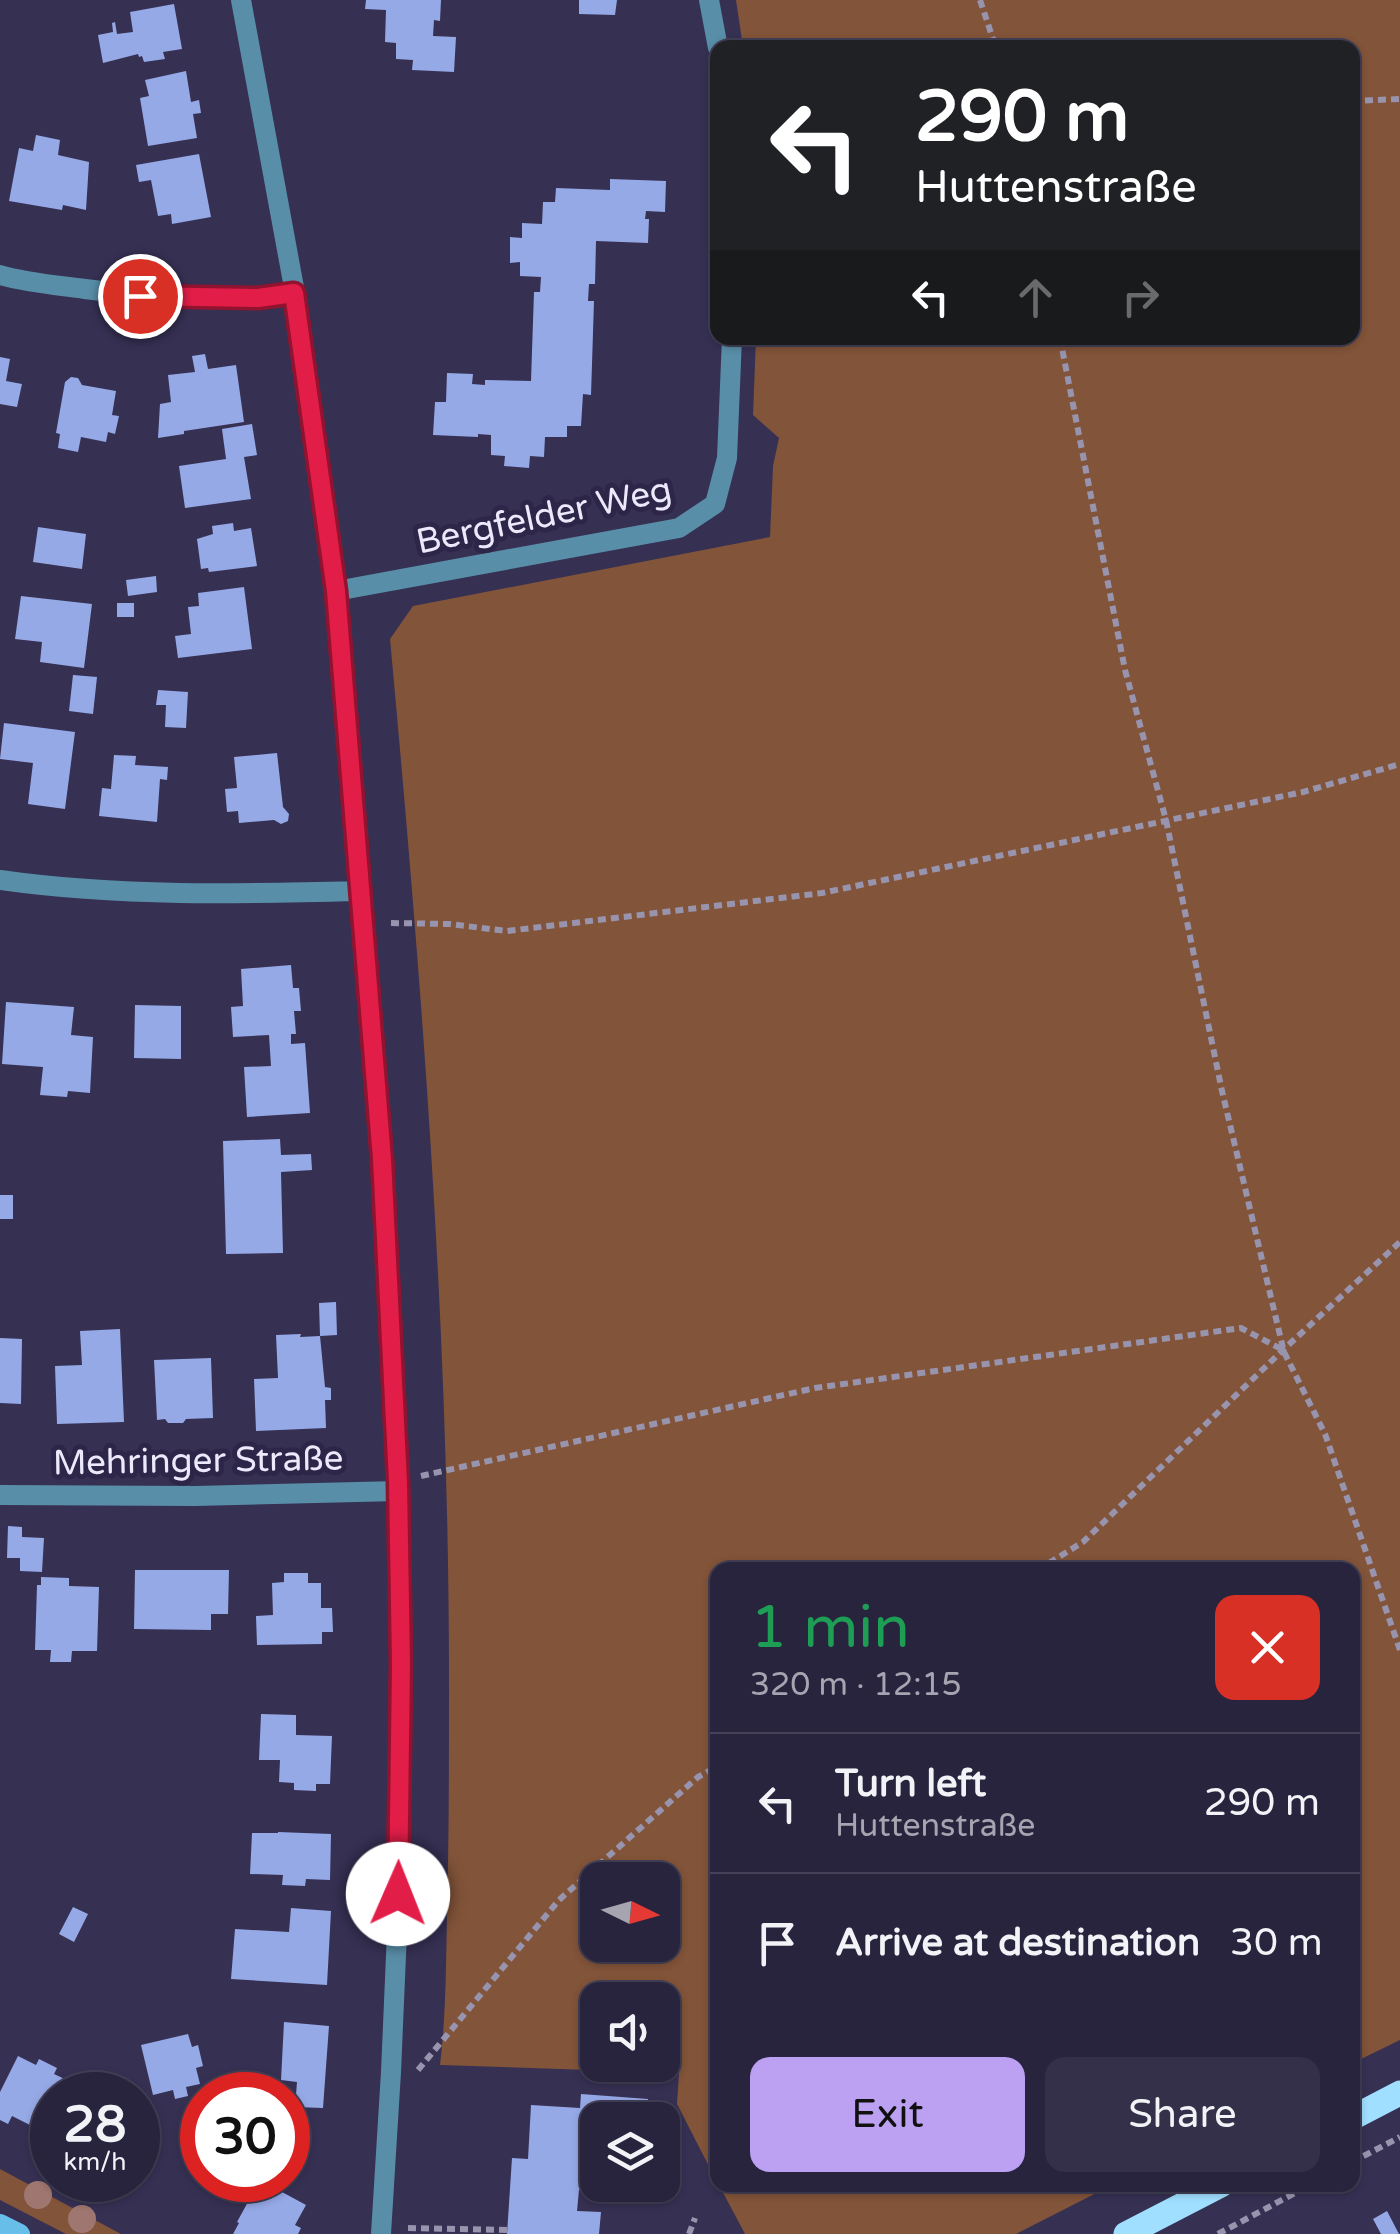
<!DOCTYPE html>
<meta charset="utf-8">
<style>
:root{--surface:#28243e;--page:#343049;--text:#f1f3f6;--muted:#a5a4b0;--line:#444158;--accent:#bca0f2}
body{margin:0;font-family:"Varela Round",sans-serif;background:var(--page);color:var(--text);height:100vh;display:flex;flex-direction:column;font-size:38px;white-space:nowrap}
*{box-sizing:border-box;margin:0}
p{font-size:32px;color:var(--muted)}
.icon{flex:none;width:55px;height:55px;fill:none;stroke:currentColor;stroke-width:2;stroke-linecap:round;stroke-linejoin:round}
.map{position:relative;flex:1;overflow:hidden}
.panel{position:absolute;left:710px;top:1562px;width:650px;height:630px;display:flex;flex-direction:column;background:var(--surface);border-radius:20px;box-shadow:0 2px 8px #0004,0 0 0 2px var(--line)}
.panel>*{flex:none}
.top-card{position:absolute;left:710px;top:40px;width:650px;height:305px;border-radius:20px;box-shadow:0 2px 8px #0004,0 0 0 2px var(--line);background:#202124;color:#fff;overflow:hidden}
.needle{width:65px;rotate:95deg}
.buttons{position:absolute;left:580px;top:1862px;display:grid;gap:20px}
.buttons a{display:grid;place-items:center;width:100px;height:100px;border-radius:20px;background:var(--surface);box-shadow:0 2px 8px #0004,0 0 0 2px var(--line);font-size:50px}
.speed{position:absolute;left:30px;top:2072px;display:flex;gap:20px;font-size:50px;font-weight:700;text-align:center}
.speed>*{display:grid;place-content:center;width:130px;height:130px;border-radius:50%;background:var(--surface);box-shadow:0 2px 8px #0004,0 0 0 2px var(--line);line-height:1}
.speed small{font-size:25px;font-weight:400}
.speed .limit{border:15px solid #d22;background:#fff;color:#111}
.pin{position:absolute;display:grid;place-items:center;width:85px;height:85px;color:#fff;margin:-42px;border:5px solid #fff;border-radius:50%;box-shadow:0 2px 10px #0007}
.me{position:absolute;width:110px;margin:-55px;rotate:1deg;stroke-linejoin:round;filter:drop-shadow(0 0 8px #0008)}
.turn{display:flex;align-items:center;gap:35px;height:210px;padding:0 40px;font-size:45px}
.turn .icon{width:130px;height:130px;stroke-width:2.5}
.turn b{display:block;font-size:70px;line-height:85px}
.lanes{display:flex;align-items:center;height:95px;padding:0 40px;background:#0003;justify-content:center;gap:50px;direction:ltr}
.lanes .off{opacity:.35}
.round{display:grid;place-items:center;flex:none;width:105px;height:105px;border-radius:20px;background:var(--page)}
.summary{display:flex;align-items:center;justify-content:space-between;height:170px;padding:0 40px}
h1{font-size:60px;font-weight:600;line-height:75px;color:#1e9e55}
.action{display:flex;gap:20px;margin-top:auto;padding:20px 40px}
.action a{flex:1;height:115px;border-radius:20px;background:var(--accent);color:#111;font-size:40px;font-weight:600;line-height:115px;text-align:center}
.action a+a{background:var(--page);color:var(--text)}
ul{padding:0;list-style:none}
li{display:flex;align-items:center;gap:30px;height:140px;padding:0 40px;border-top:2px solid var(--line)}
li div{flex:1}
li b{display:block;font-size:38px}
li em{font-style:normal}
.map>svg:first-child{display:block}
.green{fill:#825439;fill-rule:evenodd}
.building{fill:#96a9e7}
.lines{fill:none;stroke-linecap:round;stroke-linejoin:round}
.path{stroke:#9894ae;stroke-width:6;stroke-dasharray:8 5;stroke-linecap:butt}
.street{stroke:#598ea8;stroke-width:20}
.secondary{stroke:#67bee8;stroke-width:20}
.primary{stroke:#a0dfff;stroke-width:25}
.tree{fill:#9f7670}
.route-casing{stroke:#92132f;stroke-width:25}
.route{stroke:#e11d48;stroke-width:18}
.labels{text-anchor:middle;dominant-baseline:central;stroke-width:10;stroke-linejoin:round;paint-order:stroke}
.street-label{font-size:35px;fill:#ebe9fb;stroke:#2d2648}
</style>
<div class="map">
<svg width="1400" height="2234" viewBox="0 0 1400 2234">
<rect width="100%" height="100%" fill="#363053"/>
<path class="green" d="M736,0H1400V2040L1353,2063L1352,1570H718L717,2182L677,2104L679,2073L440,2065C446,2016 446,1964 447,1914C449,1836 449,1758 449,1680C449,1331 422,986 390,639L413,606L770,537L773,466L779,438L753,415L756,338H1352V48L743,47ZM598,1880H662V1945H598ZM598,2000H662V2065H598Z
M0,2169L121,2234H66L0,2200Z
M719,2185H1112L1016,2234H745Z"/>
<path class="building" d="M366,0H441L440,21L434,20L433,36L456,37L454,72L412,70L413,60L396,59V43L385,42L386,10L365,9Z
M579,0H617L615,15L579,14Z
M174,4L182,49L163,52L165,59L144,62L142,56L139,57L138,54L103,63L98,35L113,32L112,23L115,22L117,34L133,32L130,12Z
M186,71L191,102L199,100L201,113L193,114L197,138L148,146L140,98L149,96L145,80Z
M36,135L60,140L58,155L89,162L86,210L63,205L62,210L9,201L19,148L33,151Z
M199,154L211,217L172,224L171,214L158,216L151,180L139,182L136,165Z
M610,179L666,181L665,212L646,211L645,219H649L648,243L596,241L595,284H589L588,301H594L591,395L583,394L581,426H567V437H545L544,457L530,456L529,468L504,466L505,456L491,455V435L478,434V437L433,435L435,402H446L447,373L473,374L472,384L485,385V380L531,381L534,292H540L541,277L520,276V262L510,263V237L522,238V223L542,224L543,202H555L556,188L610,190Z
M205,354L208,369L236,365L244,422L184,431V434L158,438L160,404L171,402L168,375L195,372L192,356Z
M0,357L10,359L6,381L22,384L17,407L0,404Z
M71,377L78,378L82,385L116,391L112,415L119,416L115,434L108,432L106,442L81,437L78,452L58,448L60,434L56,433L65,382Z
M252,424L257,455L244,457L251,499L185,508L179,466L226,459L222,429Z
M233,523L234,531L251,528L257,566L209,572L208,568L201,569L197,539L213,534L212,526Z
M38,527L86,534L82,569L33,562Z
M156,576L157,592L128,596L126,580Z
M244,587L252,649L178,658L175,636L191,634L188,607L199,606L198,593Z
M21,596L92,604L84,668L40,662L42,642L15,639Z
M117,603H134V617H117Z
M73,675L97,677L93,714L69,711Z
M158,690L188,692L186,728L165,727L166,705H156Z
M4,723L75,732L65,809L28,804L33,763L0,759Z
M277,753L283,807L289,814L288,821L281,824L274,820L239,823L238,811L227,812L225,789L237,788L234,757Z
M114,755L136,756L135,765L168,767L167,780L160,779L157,822L99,816L102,788L111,789Z
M291,965L293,988H299L301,1011H294L296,1034H291V1044L305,1043L310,1113L247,1117L244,1067L271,1066L269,1035L233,1037L231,1007L243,1006L241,969Z
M6,1002L74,1007L71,1035L93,1037L90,1093L68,1091L67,1097L40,1095L43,1067L2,1064Z
M135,1005L181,1006V1059L134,1058Z
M280,1139L281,1155L311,1154L312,1170L281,1172L283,1253L226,1254L223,1141Z
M0,1195H13V1219H0Z
M336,1302L337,1335L320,1336L319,1303Z
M120,1329L124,1422L57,1424L55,1366L82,1365L80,1331Z
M301,1334L300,1337L320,1336L325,1387L331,1388V1400H325L326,1428L256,1431L254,1379L278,1378L276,1335Z
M0,1338L22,1339L21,1404L0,1403Z
M211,1358L213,1418L186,1419L183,1423H168L165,1419L157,1420L154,1360Z
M8,1526L22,1527V1537L44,1538L42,1572L20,1571V1558H7Z
M135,1570H229L228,1614H211V1630L134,1629Z
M284,1573H308V1583H321V1608H332L333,1632H322V1644L257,1645L256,1616L273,1615L272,1583L284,1582Z
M41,1577L69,1578V1586L99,1587L97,1651H72L71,1662H50L51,1650H35L37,1585H41Z
M261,1714L296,1715V1735L332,1736L330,1784H316V1791L294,1790V1783L279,1782L280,1760H259Z
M278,1832L331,1834L330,1880L306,1879L305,1886L282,1885L283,1875L250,1874L252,1833H278Z
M73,1907L88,1914L74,1942L59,1934Z
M291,1908L331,1911L327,1985L231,1979L235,1929L289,1932Z
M284,2022L329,2026L323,2108L295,2107L297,2082L281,2080Z
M188,2034L192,2047L198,2045L203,2066L196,2068L200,2084L186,2087L188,2096L175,2099L173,2090L153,2095L141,2045Z
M18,2056L36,2065L39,2059L57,2068L54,2074L69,2081L62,2095H52V2114L44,2132L12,2116L8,2124L0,2120V2092Z
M581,2094L648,2099L647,2120H598V2185H642L641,2194L579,2190L577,2211L601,2212L599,2234H507L512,2158L528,2159L531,2105L580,2108Z
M138,2121L156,2131L159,2138L138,2180Z
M260,2180L306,2205L295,2225L301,2228L298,2234H233L239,2223L237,2222Z
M1387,2211L1399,2234H1381L1373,2219Z"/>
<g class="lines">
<path class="path" d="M980,0L996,48
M1352,101L1400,99
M1060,338L1125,670L1166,820L1222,1091L1283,1348
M391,923L449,924L507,931L822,893L1303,792L1400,764
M421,1476L815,1388L1241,1328L1283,1350L1325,1434L1400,1650
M1038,1570L1083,1542L1283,1350L1400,1242
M418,2070L559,1900L698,1777L718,1766
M1352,2162L1400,2137
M408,2228L507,2230
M689,2234L695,2218
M1218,2234L1310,2185"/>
<path class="street" d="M241,0L295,293L336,591L382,1159L398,1481L401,1664L397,1932L391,2072L381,2234
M709,0L718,48
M0,275C28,283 56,285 85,289C154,297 225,302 295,293
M336,591L679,528L715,504L727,458L732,338
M0,880C119,897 240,894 360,891
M0,1495L195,1496L398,1491"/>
<path class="secondary" d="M0,2224L20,2234"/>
<path class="primary" d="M1352,2118L1400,2093
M1126,2234L1221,2185"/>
</g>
<g class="tree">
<circle cx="38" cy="2195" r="14"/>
<circle cx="82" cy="2219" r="14"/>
</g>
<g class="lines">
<defs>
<path id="route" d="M140,296L258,298L294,293L336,591L382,1159L398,1482L401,1664L398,1894"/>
</defs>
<use href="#route" class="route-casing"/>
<use href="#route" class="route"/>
</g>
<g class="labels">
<g class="street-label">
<text transform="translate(544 516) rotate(-12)">Bergfelder Weg</text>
<text transform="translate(198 1461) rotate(-1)">Mehringer Straße</text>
</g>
</g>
</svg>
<div class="buttons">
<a><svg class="needle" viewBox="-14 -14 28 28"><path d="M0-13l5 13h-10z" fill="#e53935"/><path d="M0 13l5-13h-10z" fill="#a5a4b0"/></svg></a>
<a><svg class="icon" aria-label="sound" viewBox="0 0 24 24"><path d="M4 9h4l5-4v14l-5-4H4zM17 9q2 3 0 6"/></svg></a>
<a><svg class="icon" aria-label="layers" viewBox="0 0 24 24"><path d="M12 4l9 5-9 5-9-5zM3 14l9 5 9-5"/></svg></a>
</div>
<div class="speed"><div>28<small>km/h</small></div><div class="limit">30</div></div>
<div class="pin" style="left:140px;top:296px;background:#d93025"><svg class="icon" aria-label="arrive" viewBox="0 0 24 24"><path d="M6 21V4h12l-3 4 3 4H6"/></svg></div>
<svg class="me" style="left:398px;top:1894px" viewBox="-20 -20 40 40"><circle r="19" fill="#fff"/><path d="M0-13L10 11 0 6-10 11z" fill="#e11d48"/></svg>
<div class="top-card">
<div class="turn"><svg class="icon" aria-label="left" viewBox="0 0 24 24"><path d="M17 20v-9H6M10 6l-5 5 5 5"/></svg><div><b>290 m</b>Huttenstraße</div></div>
<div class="lanes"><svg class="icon" aria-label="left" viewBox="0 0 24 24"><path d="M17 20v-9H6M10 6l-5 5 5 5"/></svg><svg class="icon off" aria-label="ahead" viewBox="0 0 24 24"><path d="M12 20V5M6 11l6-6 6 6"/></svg><svg class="icon off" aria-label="right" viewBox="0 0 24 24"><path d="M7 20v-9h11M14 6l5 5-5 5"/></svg></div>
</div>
<section class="panel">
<div class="summary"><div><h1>1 min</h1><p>320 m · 12:15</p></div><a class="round" style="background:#d93025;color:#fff"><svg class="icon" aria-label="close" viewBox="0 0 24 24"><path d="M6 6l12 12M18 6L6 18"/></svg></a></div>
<ul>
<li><svg class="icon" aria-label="left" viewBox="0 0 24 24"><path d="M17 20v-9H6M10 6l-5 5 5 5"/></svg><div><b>Turn left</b><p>Huttenstraße</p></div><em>290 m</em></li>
<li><svg class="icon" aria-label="arrive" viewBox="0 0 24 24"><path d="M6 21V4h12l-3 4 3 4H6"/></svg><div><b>Arrive at destination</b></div><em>30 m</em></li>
</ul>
<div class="action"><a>Exit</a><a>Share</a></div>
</section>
</div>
